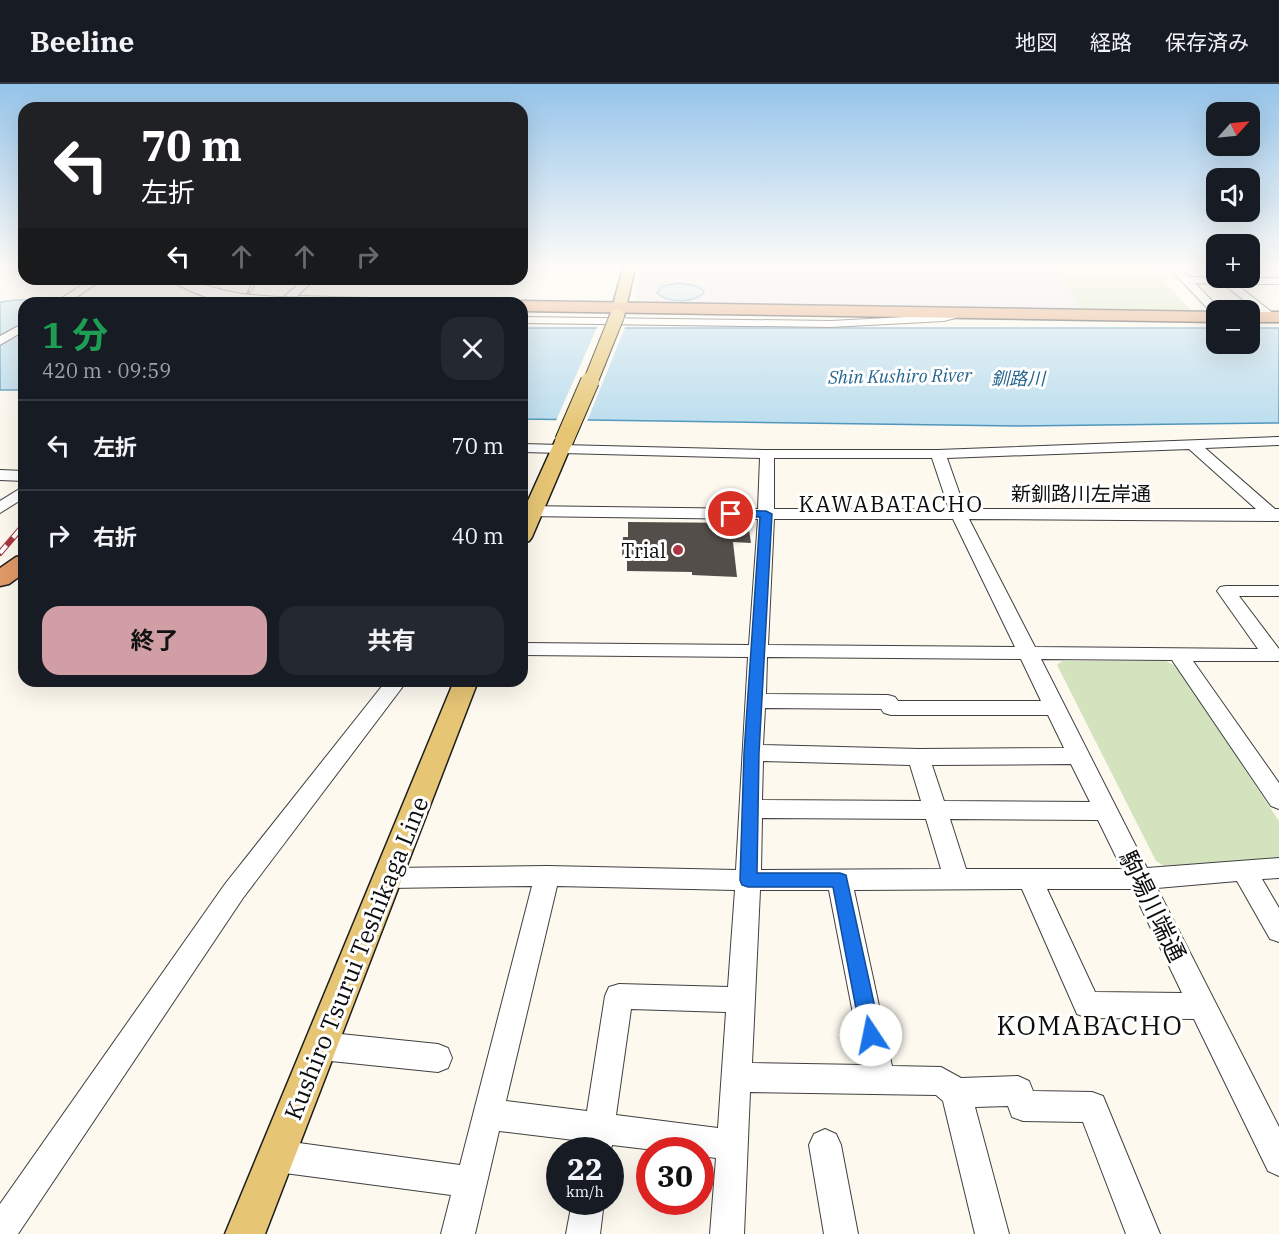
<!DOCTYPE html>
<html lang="ja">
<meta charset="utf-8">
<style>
:root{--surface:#171b24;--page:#242831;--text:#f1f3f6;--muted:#9ea1a6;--line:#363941;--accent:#d29ea5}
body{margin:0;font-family:"IBM Plex Serif","Noto Sans JP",serif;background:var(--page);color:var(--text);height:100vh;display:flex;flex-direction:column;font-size:22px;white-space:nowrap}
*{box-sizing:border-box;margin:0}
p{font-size:20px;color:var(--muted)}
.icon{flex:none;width:33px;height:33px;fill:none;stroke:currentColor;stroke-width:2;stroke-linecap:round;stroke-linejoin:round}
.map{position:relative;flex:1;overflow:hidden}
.sheet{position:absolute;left:18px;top:213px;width:510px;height:390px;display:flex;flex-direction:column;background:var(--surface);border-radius:18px;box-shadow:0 6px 24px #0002}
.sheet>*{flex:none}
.banner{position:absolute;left:18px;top:18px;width:510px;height:183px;border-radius:18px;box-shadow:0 6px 24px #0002;background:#202124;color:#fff;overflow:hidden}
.needle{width:39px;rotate:63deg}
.controls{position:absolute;left:1206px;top:18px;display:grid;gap:12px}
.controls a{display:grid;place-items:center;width:54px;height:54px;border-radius:12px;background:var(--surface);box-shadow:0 6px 24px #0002;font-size:30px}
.speed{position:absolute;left:546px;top:1053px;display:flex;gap:12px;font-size:30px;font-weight:700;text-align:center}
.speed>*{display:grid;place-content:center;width:78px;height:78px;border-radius:50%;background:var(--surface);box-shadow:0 6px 24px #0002;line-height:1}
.speed small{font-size:15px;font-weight:400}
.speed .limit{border:9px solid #d22;background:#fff;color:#111}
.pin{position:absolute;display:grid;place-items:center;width:51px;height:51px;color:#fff;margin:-26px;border:3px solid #fff;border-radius:50%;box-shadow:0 2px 6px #0007}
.me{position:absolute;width:66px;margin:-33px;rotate:349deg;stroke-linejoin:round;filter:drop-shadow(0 0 4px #0008)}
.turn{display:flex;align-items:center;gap:21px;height:126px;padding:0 24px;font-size:27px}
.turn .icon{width:78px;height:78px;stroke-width:2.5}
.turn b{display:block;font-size:42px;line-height:51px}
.lanes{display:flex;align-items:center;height:57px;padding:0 24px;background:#0003;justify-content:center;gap:30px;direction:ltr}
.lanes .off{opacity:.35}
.round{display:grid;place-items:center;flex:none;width:63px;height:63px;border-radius:18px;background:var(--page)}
.overview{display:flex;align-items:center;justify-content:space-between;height:102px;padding:0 24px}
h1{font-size:36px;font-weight:700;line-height:45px;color:#1e9e55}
.button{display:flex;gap:12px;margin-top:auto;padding:12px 24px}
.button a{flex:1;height:69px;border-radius:18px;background:var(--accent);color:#111;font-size:24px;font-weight:700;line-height:69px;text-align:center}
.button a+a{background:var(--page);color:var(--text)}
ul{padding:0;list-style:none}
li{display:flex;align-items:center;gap:18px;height:90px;padding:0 24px;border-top:2px solid var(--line)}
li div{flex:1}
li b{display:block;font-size:22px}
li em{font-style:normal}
header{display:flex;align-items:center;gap:36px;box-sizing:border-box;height:84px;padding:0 30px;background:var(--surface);border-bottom:2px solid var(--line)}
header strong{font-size:28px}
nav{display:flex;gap:33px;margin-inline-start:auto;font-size:21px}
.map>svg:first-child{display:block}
.industrial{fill:#e9e2ea}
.green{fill:#d2e3bd}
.water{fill:#baddee;stroke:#4b93bb;stroke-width:1.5}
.pier{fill:#fdf9ef}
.building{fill:#544e4b}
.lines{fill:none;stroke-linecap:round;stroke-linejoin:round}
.minor-casing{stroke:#404040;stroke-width:2}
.major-casing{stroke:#1e1e1e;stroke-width:3}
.highway-casing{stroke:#1e1e1e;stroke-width:3}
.minor{fill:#fff;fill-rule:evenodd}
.major{fill:#e6c675;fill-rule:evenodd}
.highway{fill:#e19a69;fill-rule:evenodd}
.rail-far2-casing{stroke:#ab3742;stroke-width:4}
.rail-far1-casing{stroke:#ab3742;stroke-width:4.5}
.rail-casing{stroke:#ab3742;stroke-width:6}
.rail-far2{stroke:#fff;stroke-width:2;stroke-dasharray:7;stroke-linecap:butt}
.rail-far1{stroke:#fff;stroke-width:3;stroke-dasharray:8;stroke-linecap:butt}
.rail{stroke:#fff;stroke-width:4;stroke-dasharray:10;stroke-linecap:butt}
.minor-bridge-casing{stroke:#404040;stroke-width:13;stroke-linecap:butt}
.major-bridge-far1-casing{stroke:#1e1e1e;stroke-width:16;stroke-linecap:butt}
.major-bridge-casing{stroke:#1e1e1e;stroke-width:20;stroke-linecap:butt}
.minor-bridge{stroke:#fff;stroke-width:11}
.major-bridge-far1{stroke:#e6c675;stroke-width:14}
.major-bridge{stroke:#e6c675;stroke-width:18}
.route{fill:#1a73e8;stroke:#114b97;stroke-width:1.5}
.poi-dot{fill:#ab3742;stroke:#fff;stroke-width:2}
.labels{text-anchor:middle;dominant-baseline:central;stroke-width:6;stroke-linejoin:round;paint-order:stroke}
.far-water-label{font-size:18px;font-style:italic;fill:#27668e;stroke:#fff}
.street-label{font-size:20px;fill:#0d0d0d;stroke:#fff}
.poi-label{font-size:20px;fill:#0d0d0d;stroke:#fff;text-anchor:end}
.quarter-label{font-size:22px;letter-spacing:1.5px;fill:#0d0d0d;stroke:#fff}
.near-street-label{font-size:24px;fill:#0d0d0d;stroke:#fff}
.near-quarter-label{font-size:27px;letter-spacing:1.5px;fill:#0d0d0d;stroke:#fff}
</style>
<header>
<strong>Beeline</strong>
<nav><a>地図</a><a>経路</a><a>保存済み</a></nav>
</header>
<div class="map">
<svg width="1279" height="1150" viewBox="0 0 1279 1150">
<rect width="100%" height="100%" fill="#fdf9ef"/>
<path class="industrial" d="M641,184H1055L1082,227L639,218L635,213Z"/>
<path class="green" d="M1055,184H1155L1157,188L1175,191L1179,196L1163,197L1192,227H1082Z
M1062,577H1166L1176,582L1279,737V775L1164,782L1156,777L1057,581Z"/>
<path class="water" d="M679,199L697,202L704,207L703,210C692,219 668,219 657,209L662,202Z
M16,216H49L63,219H24V306H0V218Z
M522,244H1216V260H1250V244H1279V339L1018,342L522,335Z"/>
<path class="pier" d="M598,241H626L586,340L555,339Z"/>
<path class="building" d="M628,438L748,439L751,459L733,458L737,493L692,491V488L627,487V473H622L623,453H628Z"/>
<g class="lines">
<defs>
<path id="minor" d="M1169,184H1180L1189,193L1279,194V200H1236L1278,233L1276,235H1268L1223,200L1195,199L1221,226H1216V230L1212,229Z
M91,195H103L68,219H54Z
M304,195H315L297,212L443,216L449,219H277Z
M963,226L969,229L967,231L944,237L831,243L522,239V233L831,237L944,231Z
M24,239V247L0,261V252Z
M1279,353V361L1205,364L1275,425H1279V437L969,435L1035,563L1258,565L1217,507L1220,503L1226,502H1279V512H1239L1279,565V577H1193L1279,699V725L1271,722L1172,576L1041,575L1147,784L1279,774V794L1262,795L1279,824V858L1270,855L1237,797L1157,804L1279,1043V1092L1268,1087L1194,935L1087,934L1077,930L1022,805L854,806L892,982L941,983L961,994L1018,992L1029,997L1033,1007L1092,1008L1103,1012L1160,1150H1126L1083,1038L1023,1037L1012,1033L1008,1022L975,1023L1009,1150H975L943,1017L936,1011L750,1008L744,1150H710L716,1074L700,1072V1066H654L612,1061L610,1069V1066H581L582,1057L499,1047L475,1150H441L451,1111L277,1088L266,1083L261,1072L266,1061L277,1056L460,1081L532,802L388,804L379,801L376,794L379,787L388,784L547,782L736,786L748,573L522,571V559L749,561L758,435L522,432V422L758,425L760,374L522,368V360L767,366H938ZM1189,365L1256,425H965L947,374ZM774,374H932L949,425H774ZM774,435H953L1015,563L768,561ZM767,573L1021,575L1041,617H898L895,613L888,611L766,610ZM765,624L881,625L884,629L891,631H1048L1064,664L919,665L763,661ZM763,677L910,681L921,717L762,716ZM1071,680L1090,718L944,717L932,681ZM762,734L926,735L941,785L761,786ZM950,735L1098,736L1122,785H966ZM557,802L735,806L728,903L619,900L609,903L605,912L587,1027L506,1017ZM1047,805H1132L1182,909L1095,908ZM760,806H829L863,981L752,979ZM631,925L726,928L718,1044L616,1031Z
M0,386L24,387V397L0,396Z
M24,402V414L0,429V417Z
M386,597H407L243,814L18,1150H0V1120L225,800Z
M321,948L438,960L448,964L452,974L448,984L438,988L321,976L311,972L307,962L311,952Z
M825,1045L836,1050L841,1061L858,1150H824L809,1061L814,1050Z
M572,1118H604L600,1150H566Z"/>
<path id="major" d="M623,184H635L624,232L617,236L610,232Z
M564,352L570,353L573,357L532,453L529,457L522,459V430L555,357L558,353Z
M454,597H478L265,1150H225Z"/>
<path id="highway" d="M522,217L1216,228V238L522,227V219H516Z
M1250,228H1279V238H1250Z
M24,471V489L9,500L0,502V484L16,473Z"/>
</defs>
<use href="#minor" class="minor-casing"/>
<use href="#major" class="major-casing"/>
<use href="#highway" class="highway-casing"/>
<use href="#minor" class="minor"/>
<use href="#major" class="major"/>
<use href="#highway" class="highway"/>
<defs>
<path id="rail-far2" d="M242,219L257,195"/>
<path id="rail-far1" d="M22,443L24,441"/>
<path id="rail" d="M0,469L23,442"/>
</defs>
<use href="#rail-far2" class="rail-far2-casing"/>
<use href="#rail-far1" class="rail-far1-casing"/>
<use href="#rail" class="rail-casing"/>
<use href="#rail-far2" class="rail-far2"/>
<use href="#rail-far1" class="rail-far1"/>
<use href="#rail" class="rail"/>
<defs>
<path id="minor-bridge" d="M179,195C217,217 258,218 301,219"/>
<path id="major-bridge-far1" d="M590,299L617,232"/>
<path id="major-bridge" d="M564,357L590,297"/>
</defs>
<use href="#minor-bridge" class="minor-bridge-casing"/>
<use href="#major-bridge-far1" class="major-bridge-far1-casing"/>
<use href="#major-bridge" class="major-bridge-casing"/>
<use href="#minor-bridge" class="minor-bridge"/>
<use href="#major-bridge-far1" class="major-bridge-far1"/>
<use href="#major-bridge" class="major-bridge"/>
</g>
<linearGradient id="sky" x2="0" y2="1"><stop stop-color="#95c4ea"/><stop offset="0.53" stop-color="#fefcf8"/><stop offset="1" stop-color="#fefcf8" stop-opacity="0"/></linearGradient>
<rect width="1279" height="345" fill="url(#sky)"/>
<path class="route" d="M731,426L766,427L772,430L759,669L757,789H840L846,791L881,951L878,957L871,960L864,957L861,951L833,803H748L742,801L740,796L744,669L760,433L727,432L725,430Z"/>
<circle class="poi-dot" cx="678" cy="466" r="6"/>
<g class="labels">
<g class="far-water-label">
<text transform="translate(900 292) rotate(-1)">Shin Kushiro River</text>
<text x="1018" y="294">釧路川</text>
</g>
<g class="street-label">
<text x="1081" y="409">新釧路川左岸通</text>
</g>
<g class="poi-label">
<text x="666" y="466">Trial</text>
</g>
<g class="quarter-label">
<text x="891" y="419">KAWABATACHO</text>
</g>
<g class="near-street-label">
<text transform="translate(1153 822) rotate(64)">駒場川端通</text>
<text transform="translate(356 874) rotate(-68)">Kushiro Tsurui Teshikaga Line</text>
</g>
<g class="near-quarter-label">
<text x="1090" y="940">KOMABACHO</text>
</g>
</g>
</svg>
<div class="controls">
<a><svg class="needle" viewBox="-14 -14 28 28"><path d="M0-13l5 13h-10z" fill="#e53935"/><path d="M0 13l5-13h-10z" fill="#9ea1a6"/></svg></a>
<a><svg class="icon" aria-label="sound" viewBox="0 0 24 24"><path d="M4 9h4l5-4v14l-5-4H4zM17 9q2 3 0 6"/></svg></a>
<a>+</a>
<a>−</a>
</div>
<div class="speed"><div>22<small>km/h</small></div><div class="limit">30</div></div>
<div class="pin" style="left:731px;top:430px;background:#d93025"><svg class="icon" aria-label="arrive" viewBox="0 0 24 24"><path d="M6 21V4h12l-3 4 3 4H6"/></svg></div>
<svg class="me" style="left:871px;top:951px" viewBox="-20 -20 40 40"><circle r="19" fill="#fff"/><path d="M0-13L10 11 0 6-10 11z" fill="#1a73e8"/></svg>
<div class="banner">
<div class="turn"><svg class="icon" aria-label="left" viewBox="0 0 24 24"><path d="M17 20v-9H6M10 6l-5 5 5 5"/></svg><div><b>70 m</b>左折</div></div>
<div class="lanes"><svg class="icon" aria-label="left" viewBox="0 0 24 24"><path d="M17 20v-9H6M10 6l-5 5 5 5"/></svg><svg class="icon off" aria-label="ahead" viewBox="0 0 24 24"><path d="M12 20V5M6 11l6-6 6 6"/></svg><svg class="icon off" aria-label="ahead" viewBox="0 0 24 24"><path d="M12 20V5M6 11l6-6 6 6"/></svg><svg class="icon off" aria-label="right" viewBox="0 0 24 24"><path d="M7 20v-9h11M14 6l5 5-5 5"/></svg></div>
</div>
<section class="sheet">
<div class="overview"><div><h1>1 分</h1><p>420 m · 09:59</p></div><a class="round"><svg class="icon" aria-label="close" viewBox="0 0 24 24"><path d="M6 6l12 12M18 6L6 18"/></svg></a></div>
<ul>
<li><svg class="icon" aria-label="left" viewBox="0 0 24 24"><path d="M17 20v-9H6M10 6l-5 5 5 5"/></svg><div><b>左折</b></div><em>70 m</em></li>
<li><svg class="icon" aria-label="right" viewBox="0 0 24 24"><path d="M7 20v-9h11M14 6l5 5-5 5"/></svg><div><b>右折</b></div><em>40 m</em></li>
</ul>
<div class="button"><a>終了</a><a>共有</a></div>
</section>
</div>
